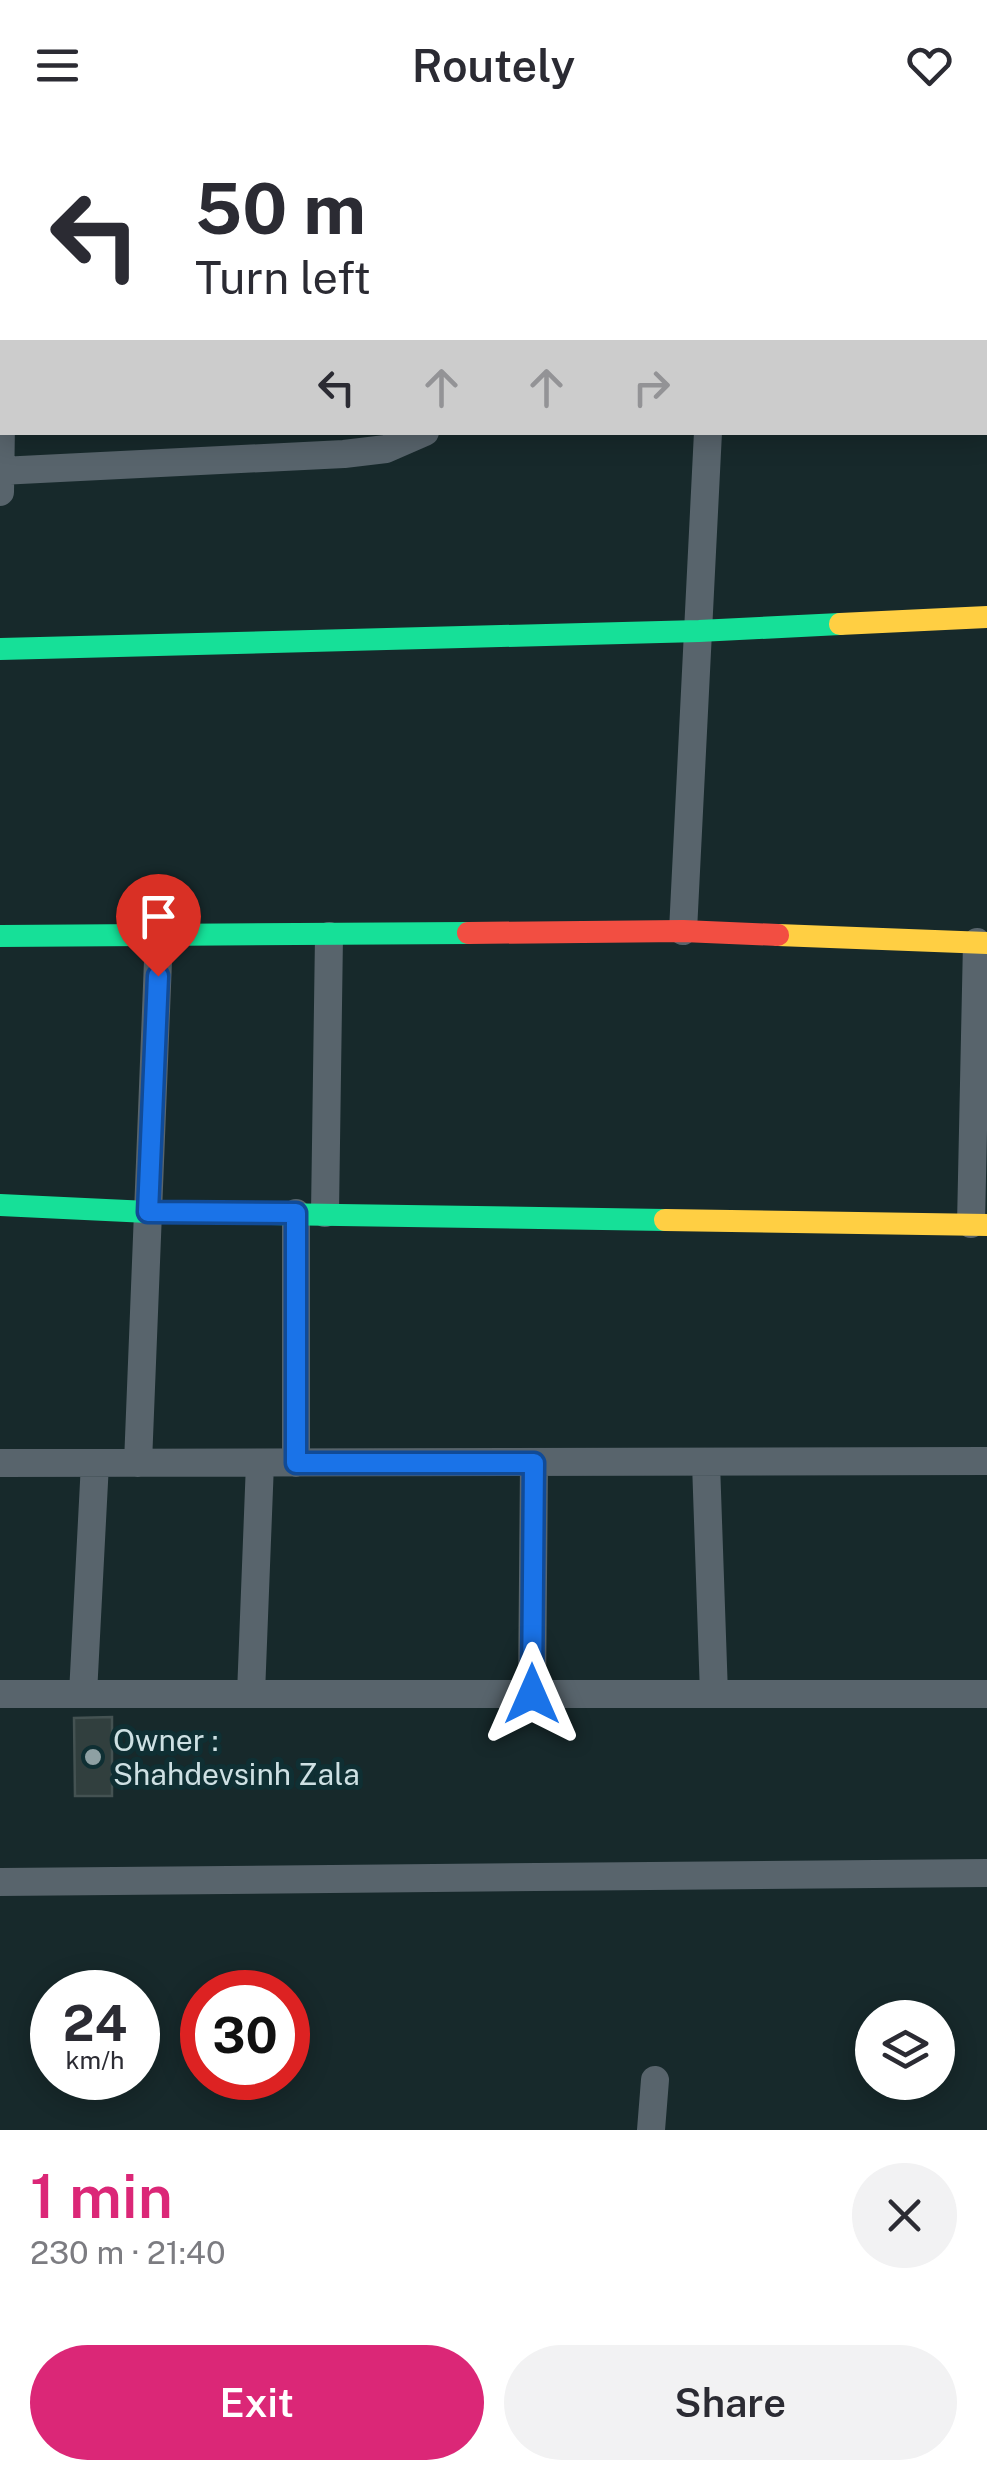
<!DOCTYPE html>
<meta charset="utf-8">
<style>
:root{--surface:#fff;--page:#f2f2f3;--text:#2b2b33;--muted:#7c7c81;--accent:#db2777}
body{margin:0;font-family:"Public Sans",sans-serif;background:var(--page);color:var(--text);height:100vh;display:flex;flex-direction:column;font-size:38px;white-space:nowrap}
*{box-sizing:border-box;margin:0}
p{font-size:32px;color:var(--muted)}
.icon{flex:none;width:55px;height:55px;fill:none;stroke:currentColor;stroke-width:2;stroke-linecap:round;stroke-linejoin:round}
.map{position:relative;height:2000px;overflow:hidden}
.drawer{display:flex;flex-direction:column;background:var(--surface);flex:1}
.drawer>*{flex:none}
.guide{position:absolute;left:0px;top:0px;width:988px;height:305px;box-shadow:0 5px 25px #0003;background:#fff;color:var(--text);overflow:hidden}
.buttons{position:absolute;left:855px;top:1870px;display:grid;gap:20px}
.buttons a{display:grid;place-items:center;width:100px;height:100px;border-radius:50%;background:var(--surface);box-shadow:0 5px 25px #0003;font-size:50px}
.speed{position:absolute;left:30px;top:1840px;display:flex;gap:20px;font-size:50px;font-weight:700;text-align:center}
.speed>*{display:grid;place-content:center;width:130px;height:130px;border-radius:50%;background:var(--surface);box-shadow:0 5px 25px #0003;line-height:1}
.speed small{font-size:25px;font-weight:400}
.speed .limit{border:15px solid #d22;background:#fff;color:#111}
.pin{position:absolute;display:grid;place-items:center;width:85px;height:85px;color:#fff;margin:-102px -42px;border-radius:50% 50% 50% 0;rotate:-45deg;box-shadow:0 0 10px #0007}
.pin .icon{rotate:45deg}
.me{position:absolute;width:110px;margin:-55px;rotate:0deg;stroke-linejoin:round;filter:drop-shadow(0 0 8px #0008)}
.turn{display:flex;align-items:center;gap:35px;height:210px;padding:0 30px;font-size:45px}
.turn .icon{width:130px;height:130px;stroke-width:2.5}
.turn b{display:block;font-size:70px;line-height:85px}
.lanes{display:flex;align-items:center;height:95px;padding:0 30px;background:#0003;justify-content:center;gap:50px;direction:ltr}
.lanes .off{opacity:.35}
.round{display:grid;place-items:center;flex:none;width:105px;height:105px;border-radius:52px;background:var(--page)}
.head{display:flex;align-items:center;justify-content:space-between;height:170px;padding:0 30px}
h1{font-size:60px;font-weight:600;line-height:75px;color:var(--accent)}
.action{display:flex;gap:20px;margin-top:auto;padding:20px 30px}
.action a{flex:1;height:115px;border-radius:60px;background:var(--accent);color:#fff;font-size:40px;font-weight:600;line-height:115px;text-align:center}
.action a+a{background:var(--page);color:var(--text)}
header{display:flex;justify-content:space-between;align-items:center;height:130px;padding:0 30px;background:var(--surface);font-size:45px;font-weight:600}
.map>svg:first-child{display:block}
.building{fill:#313f3e;stroke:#445252;stroke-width:2.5}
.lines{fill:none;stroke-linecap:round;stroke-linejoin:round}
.street{stroke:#58646c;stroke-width:28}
.fast{stroke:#16e098;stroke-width:22}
.slow{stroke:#ffcf43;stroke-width:22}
.jam{stroke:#f24e42;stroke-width:22}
.route-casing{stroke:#114b97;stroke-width:25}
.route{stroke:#1a73e8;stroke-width:18}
.poi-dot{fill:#8ea0a3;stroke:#0f2f33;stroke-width:4}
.labels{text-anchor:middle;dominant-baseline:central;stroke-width:10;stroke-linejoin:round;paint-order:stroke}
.poi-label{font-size:30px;fill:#cee0e3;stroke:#0f2f33;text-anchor:start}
</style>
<header><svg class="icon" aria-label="menu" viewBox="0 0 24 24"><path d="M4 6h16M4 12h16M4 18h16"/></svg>Routely<svg class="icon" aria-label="heart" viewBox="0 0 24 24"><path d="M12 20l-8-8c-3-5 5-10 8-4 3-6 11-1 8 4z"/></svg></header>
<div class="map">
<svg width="987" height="2000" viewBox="0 0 987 2000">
<rect width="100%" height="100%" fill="#17292b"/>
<path class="building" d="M112,1587V1666H75L74,1588Z"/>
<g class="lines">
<path class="street" d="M26,2V0
M365,2L367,0
M721,2V0
M0,4H2
M985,61H987
M0,168H2
M985,227H987
M0,341L344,324L386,319L425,302
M0,362L2,226
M683,801L708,302
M296,1083V1333
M325,1083L329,806
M971,1094L977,812
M0,1333L987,1331
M138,1333L159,806
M706,1333L714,1564
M0,1564H987
M83,1564L95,1333
M251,1564L260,1333
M532,1564L534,1333
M0,1752L987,1743
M651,2000L655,1950"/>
<path class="fast" d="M0,519L699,501L840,494
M0,806L468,803
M0,1075L148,1082L665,1090"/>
<path class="slow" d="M840,494L987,487
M778,805L987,813
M665,1090L987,1095"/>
<path class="jam" d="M468,803L683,801L778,805"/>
</g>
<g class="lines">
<defs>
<path id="route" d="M158,846L148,1082L296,1083V1333H534L532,1564"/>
</defs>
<use href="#route" class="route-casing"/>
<use href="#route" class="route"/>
</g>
<circle class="poi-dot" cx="93" cy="1627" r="10"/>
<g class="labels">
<g class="poi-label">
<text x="113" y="1610">Owner :<tspan x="113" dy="34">Shahdevsinh Zala</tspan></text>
</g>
</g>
</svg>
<div class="buttons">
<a><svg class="icon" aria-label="layers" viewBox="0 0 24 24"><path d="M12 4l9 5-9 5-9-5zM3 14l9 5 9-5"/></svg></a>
</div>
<div class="speed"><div>24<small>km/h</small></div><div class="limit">30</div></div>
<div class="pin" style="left:158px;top:846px;background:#d93025"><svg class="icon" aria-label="arrive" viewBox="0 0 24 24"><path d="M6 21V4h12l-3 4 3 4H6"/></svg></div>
<svg class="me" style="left:532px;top:1564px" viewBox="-20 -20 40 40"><path d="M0-17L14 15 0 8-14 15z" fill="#1a73e8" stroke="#fff" stroke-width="4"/></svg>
<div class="guide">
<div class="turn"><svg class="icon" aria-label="left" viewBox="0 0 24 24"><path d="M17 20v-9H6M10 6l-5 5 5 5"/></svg><div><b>50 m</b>Turn left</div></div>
<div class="lanes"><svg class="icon" aria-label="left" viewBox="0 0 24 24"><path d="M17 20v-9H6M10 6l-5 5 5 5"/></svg><svg class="icon off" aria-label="ahead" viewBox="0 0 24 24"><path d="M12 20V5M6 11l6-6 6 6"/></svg><svg class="icon off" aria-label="ahead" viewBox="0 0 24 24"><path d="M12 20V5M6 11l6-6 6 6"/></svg><svg class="icon off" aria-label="right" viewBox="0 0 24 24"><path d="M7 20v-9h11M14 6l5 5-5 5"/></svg></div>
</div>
</div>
<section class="drawer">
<div class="head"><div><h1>1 min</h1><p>230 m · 21:40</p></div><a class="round"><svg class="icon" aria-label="close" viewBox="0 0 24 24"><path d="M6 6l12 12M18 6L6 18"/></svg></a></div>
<div class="action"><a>Exit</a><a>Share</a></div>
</section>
